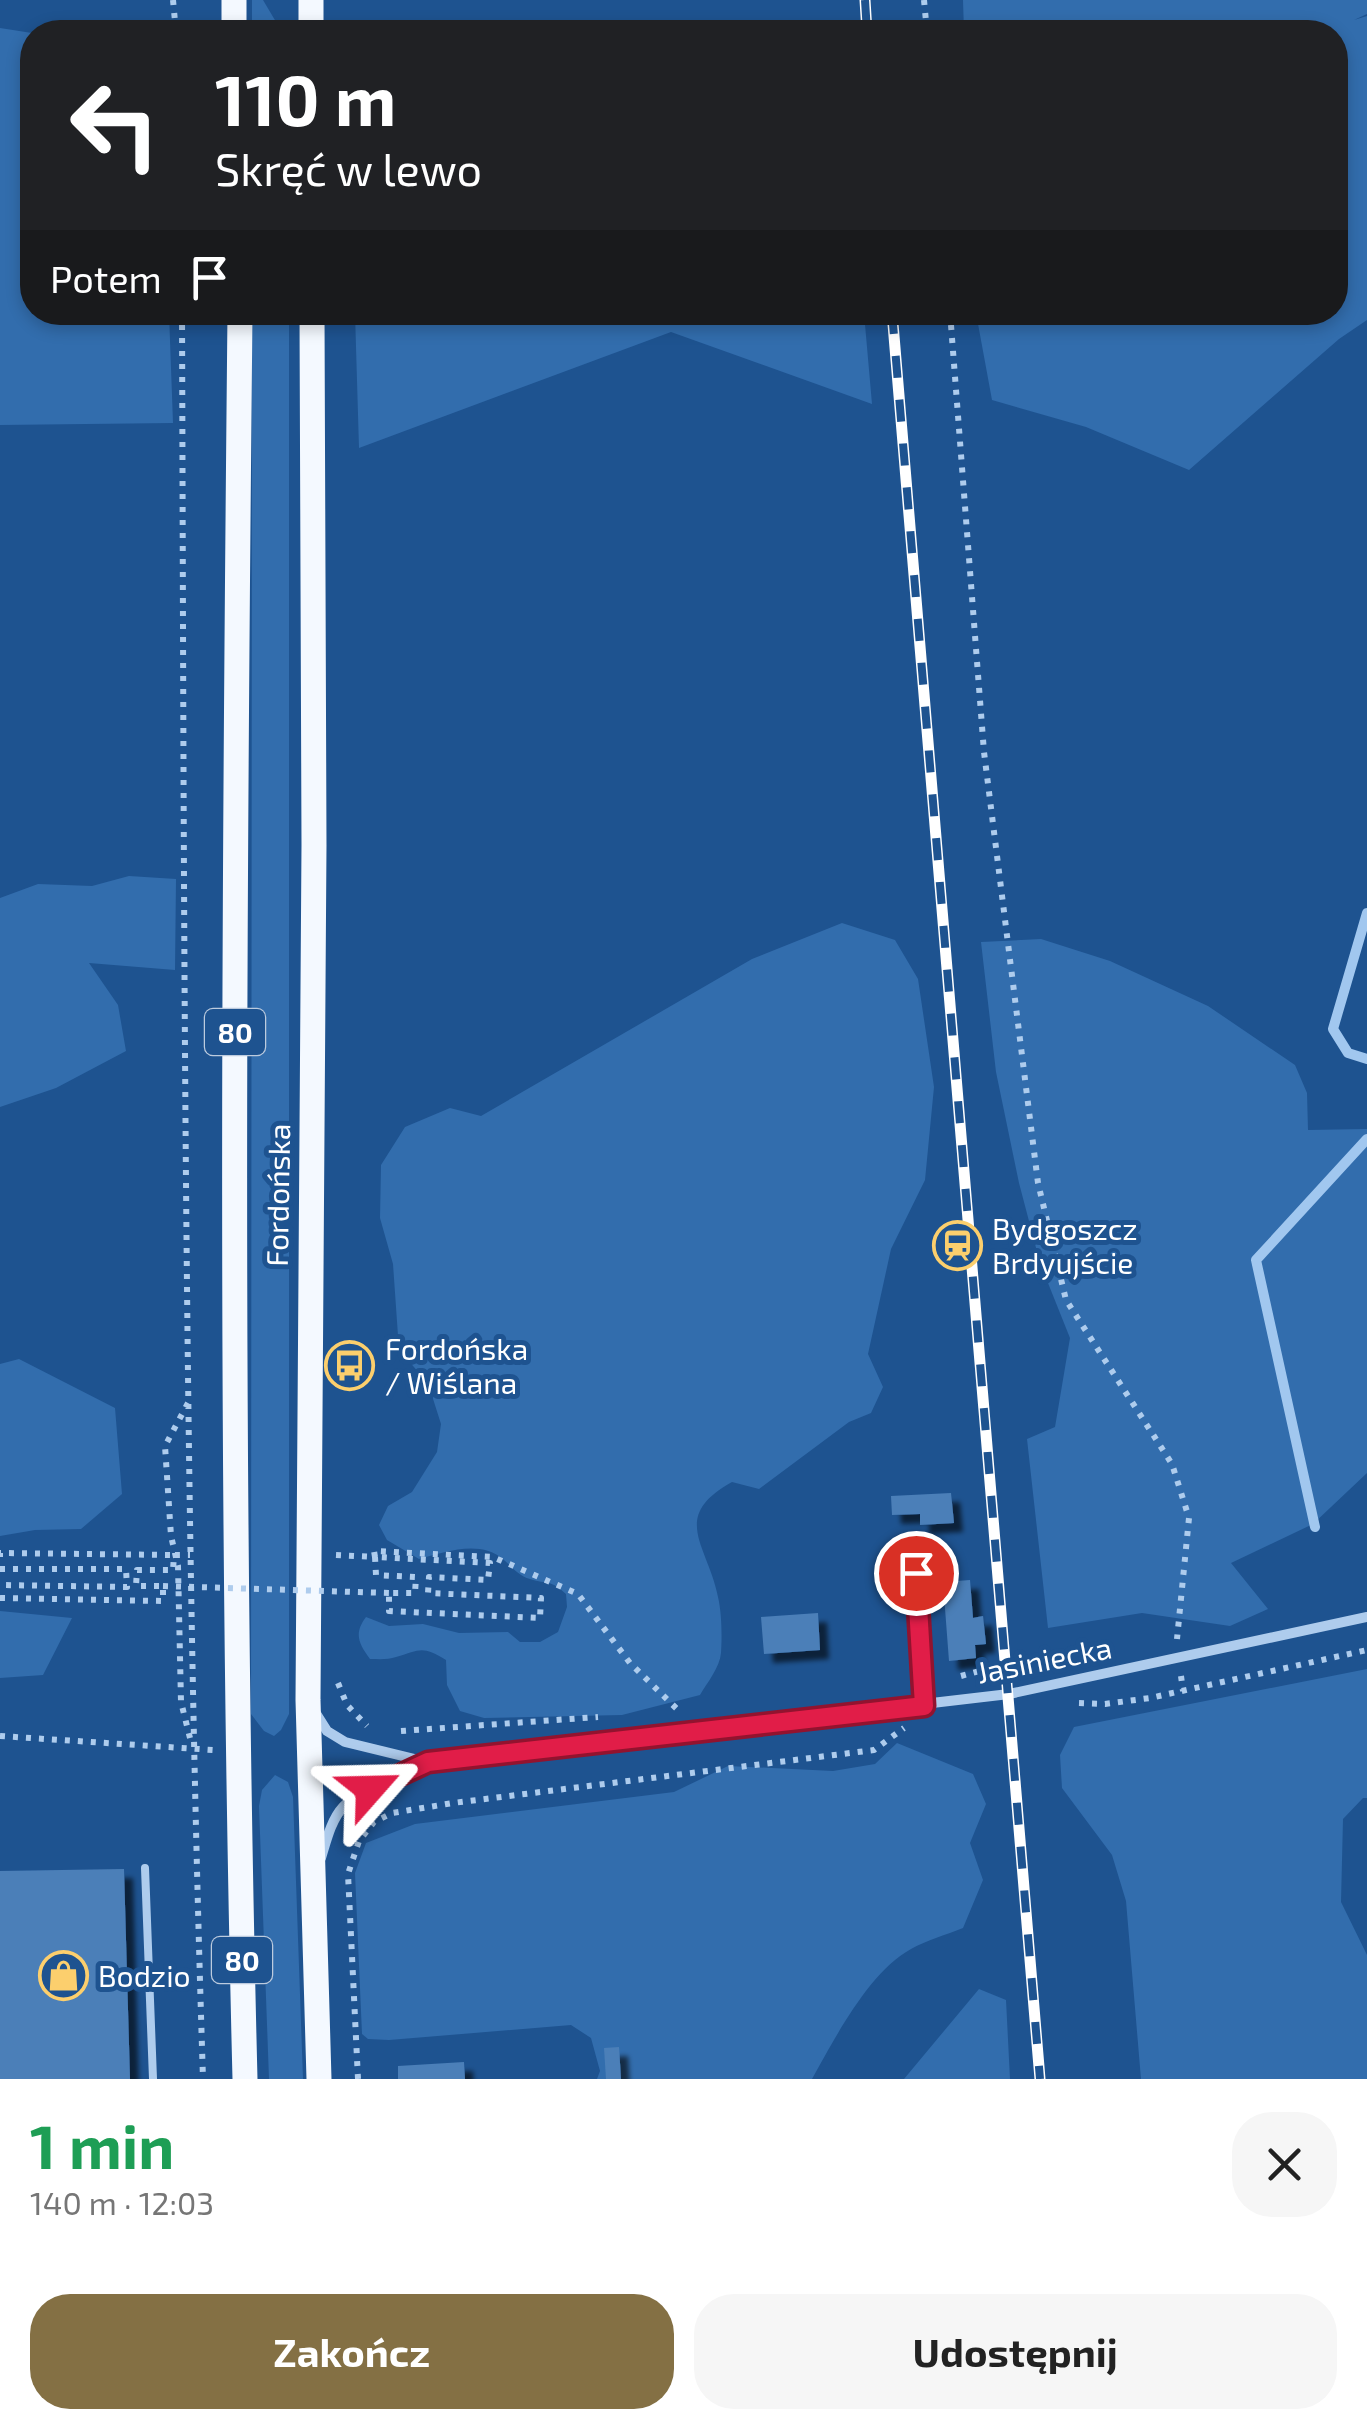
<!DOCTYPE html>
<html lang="pl">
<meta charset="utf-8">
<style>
:root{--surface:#fff;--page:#f6f6f6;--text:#222;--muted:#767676;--accent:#847044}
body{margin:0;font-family:"Exo 2",sans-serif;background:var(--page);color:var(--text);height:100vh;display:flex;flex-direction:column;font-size:38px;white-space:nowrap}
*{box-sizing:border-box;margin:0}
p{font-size:32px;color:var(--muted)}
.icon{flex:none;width:55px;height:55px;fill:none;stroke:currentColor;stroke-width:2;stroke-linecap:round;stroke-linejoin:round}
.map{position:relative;height:2079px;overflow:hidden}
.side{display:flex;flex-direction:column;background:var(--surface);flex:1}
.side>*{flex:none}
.guide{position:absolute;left:20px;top:20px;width:1328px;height:305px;border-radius:40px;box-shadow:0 5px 15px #0003;background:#202124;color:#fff;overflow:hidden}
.pin{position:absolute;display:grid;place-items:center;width:85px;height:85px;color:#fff;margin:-42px;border:5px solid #fff;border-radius:50%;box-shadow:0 2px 10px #0007}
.me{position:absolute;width:110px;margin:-55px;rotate:65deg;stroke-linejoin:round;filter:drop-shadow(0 0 8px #0008)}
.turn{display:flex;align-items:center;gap:35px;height:210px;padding:0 30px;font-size:45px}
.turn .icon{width:130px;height:130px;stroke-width:2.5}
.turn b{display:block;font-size:70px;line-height:85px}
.then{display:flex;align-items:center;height:95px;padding:0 30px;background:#0003;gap:20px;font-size:38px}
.round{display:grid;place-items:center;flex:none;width:105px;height:105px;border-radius:40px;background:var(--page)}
.headline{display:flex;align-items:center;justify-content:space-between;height:170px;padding:0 30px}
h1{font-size:60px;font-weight:700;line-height:75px;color:#1e9e55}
.button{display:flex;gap:20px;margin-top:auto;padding:20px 30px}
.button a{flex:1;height:115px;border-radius:40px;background:var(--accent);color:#fff;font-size:40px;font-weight:700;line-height:115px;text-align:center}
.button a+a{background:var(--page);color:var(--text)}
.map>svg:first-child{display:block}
.green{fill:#326dad}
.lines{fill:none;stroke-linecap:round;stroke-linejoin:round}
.stream{stroke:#a1c7ef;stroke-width:10}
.building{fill:#4b7fb8;filter:url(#shadow)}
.path{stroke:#aecced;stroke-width:6;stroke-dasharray:5 8;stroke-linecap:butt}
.service{stroke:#aecced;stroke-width:8}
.minor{stroke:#aecced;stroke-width:10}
.primary{stroke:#f4f9ff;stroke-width:25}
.rail-casing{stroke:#fff;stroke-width:11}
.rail{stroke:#1e5390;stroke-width:8;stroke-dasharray:22;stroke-linecap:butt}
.path-bridge{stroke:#aecced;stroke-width:6;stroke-dasharray:5 8;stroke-linecap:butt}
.route-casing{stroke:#92132f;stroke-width:25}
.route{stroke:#e11d48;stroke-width:18}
.labels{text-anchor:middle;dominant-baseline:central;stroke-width:10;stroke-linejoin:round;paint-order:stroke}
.shield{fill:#1e5390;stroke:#bccbde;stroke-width:2.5}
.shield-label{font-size:28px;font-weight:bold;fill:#fff}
.street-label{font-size:30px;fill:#fff;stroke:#1e5390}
.poi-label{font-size:30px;fill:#fff;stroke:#1e5390;text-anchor:start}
</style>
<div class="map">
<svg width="1367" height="2079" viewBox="0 0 1367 2079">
<defs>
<filter id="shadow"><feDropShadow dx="9" dy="9" stdDeviation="2.5" flood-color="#0009"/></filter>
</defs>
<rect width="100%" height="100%" fill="#1e5390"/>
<path class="green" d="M252,0H263L282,32H252Z
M963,0H1367V14L1354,20L1367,16V320L1339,339L1189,470L1086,427L992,400L976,313L1335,312V32H964Z
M0,28L32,33V312L169,313L173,423L0,425Z
M289,312V1714L281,1730L274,1736L264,1731L251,1714L252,313Z
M355,313H864L872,404L671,332L359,448Z
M129,876L176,879L175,970L89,963L118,1005L126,1051L56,1088L0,1107V898L38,884L92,886Z
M842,923L895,940L918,979L934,1087L925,1180L891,1249L868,1354L883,1387L871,1413L849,1422L759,1489L732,1482C669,1517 708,1545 718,1597C722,1614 722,1637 721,1653C720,1667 707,1683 700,1695L622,1715L484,1718L460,1711L447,1685L446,1660C422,1645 420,1650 396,1657C388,1660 378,1659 370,1659C358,1643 354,1633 366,1617L389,1626L423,1624L459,1633L508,1632L520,1642H540L558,1632L567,1607L566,1594C550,1579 548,1585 530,1579C519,1576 512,1567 504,1560C480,1539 446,1552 419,1559L387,1540L379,1525L388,1506L412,1492L437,1452L441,1424L428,1383L399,1350L393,1264L380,1218L381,1165L405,1127L450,1108L481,1116L752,959Z
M1041,939L1110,961L1208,1006L1295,1065L1307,1093L1308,1130L1367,1129V1473L1313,1524L1231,1563L1268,1609L1230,1626L1142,1613L1048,1628L1027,1439L1055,1427L1070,1338L1040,1263L1019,1183L996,1072L981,942Z
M19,1359L115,1408L122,1494L81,1529L35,1530L0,1536V1364Z
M0,1611L72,1618L43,1675L0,1678Z
M1367,1669V1798H1363L1343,1819L1341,1902L1367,1955V2079H1141L1126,1901L1112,1855L1062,1788L1060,1755L1074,1727Z
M897,1743L973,1774L986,1804L970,1843L983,1880L963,1928C946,1935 927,1940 911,1949C869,1972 835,2038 812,2079H597L600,2071L591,2038L571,2025L389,2040L368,2039L362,2034L355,1873L366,1843L415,1824L674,1792L728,1766L833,1771L875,1764Z
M275,1775L288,1782L293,1797L303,2079H269L259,1806L262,1790Z
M979,1989L1006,2000L1010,2079H904Z"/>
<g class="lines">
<path class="stream" d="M1367,913L1333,1029L1348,1053L1367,1059
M1315,1527L1256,1260L1367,1139"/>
</g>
<path class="building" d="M951,1493L954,1523L920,1525V1514L892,1515L891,1496Z
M970,1580L973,1618L983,1616L986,1644L975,1645L976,1658L949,1661L943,1582Z
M818,1613L820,1650L764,1654L761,1617Z
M124,1869L130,2079H0V1871Z
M619,2047L621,2079H606L604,2048Z
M464,2062L465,2079H398V2066Z"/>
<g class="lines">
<path class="path" d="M173,0L176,32
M924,0L927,32
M182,312C184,901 184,1490 203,2079
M950,312L984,752L1038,1183L1066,1300L1172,1464L1189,1518L1177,1639
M188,1403L165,1446L171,1536L178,1566L181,1702L190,1738
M336,1555L375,1557L376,1575L416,1577L415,1593H389V1611L540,1618L541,1598L428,1593L429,1577L488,1580L490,1563L375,1557
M0,1557V1553L174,1555
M375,1557L374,1551L493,1557L578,1594L630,1663L679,1711
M0,1569H126L127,1587L0,1585
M0,1598L163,1601V1586H136L137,1570H173L174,1555H190
M961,1676L987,1669
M1181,1676L1183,1691
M338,1683L347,1705L367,1726
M1079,1703L1105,1704L1150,1698L1367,1650
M401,1731L598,1717
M0,1736L213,1750
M358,2079L348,1874L359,1841L374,1822L392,1813L453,1803L874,1750L904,1728"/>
<path class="service" d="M916,1573L924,1706
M145,1868L153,2079"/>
<path class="minor" d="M315,1712L327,1731L345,1742L427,1762
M321,1858C326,1842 331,1820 343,1807C363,1785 401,1774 428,1762L1009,1694L1367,1617"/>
<path class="primary" d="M311,0V32
M234,32V0
M240,312C234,901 230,1490 245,2079
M312,312L314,845L308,1700L319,2079"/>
<defs>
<path id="rail" d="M865,0L867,32
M892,312L1040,2079"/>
</defs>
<use href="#rail" class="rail-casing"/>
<use href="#rail" class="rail"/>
<path class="path-bridge" d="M163,1586L389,1593"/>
</g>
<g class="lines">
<defs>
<path id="route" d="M370,1789L428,1762L924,1706L916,1573"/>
</defs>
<use href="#route" class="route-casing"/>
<use href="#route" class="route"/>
</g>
<defs>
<symbol id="station-ring" viewBox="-11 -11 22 22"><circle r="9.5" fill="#1e5390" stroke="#fccf6d" stroke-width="1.5"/><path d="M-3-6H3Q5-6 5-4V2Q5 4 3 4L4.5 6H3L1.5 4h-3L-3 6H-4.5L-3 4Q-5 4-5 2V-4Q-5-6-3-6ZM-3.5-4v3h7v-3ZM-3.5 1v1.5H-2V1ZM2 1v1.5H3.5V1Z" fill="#fccf6d"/></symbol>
<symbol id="bus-ring" viewBox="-11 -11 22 22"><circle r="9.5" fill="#1e5390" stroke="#fccf6d" stroke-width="1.5"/><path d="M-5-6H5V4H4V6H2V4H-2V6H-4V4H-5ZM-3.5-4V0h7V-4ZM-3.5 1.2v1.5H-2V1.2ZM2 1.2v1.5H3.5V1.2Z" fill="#fccf6d"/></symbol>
<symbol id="shop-ring" viewBox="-11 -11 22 22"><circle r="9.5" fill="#1e5390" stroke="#fccf6d" stroke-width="1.5"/><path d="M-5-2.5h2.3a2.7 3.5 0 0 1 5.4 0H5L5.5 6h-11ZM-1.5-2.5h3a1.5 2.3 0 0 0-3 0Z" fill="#fccf6d"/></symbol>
</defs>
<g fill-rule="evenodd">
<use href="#station-ring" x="930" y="1218" width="55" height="55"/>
<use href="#bus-ring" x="322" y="1338" width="55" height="55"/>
<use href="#shop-ring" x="36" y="1948" width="55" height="55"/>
</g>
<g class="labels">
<g class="shield">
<rect x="205" y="1009" width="60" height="46" rx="8"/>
<rect x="212" y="1937" width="60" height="46" rx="8"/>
</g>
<g class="shield-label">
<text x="235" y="1032">80</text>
<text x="242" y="1960">80</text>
</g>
<g class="street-label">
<text transform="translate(277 1195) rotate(-89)">Fordońska</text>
<text transform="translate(1044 1659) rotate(-11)">Jasiniecka</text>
</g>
<g class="poi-label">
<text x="992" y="1228">Bydgoszcz<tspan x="992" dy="34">Brdyujście</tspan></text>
<text x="385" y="1348">Fordońska<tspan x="385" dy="34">/ Wiślana</tspan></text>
<text x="98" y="1975">Bodzio</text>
</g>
</g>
</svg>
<div class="pin" style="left:916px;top:1573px;background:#d93025"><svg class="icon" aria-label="arrive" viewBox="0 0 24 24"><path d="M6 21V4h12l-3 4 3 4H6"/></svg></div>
<svg class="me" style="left:370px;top:1789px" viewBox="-20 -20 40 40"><path d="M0-17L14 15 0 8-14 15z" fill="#e11d48" stroke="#fff" stroke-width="4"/></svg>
<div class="guide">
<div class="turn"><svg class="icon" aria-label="left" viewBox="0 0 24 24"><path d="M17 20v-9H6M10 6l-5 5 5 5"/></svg><div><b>110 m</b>Skręć w lewo</div></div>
<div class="then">Potem<svg class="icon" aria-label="arrive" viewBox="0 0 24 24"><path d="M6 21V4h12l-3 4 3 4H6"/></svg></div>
</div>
</div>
<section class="side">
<div class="headline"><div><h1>1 min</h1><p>140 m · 12:03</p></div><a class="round"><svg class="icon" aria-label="close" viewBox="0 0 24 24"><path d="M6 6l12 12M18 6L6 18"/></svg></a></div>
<div class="button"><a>Zakończ</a><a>Udostępnij</a></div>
</section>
